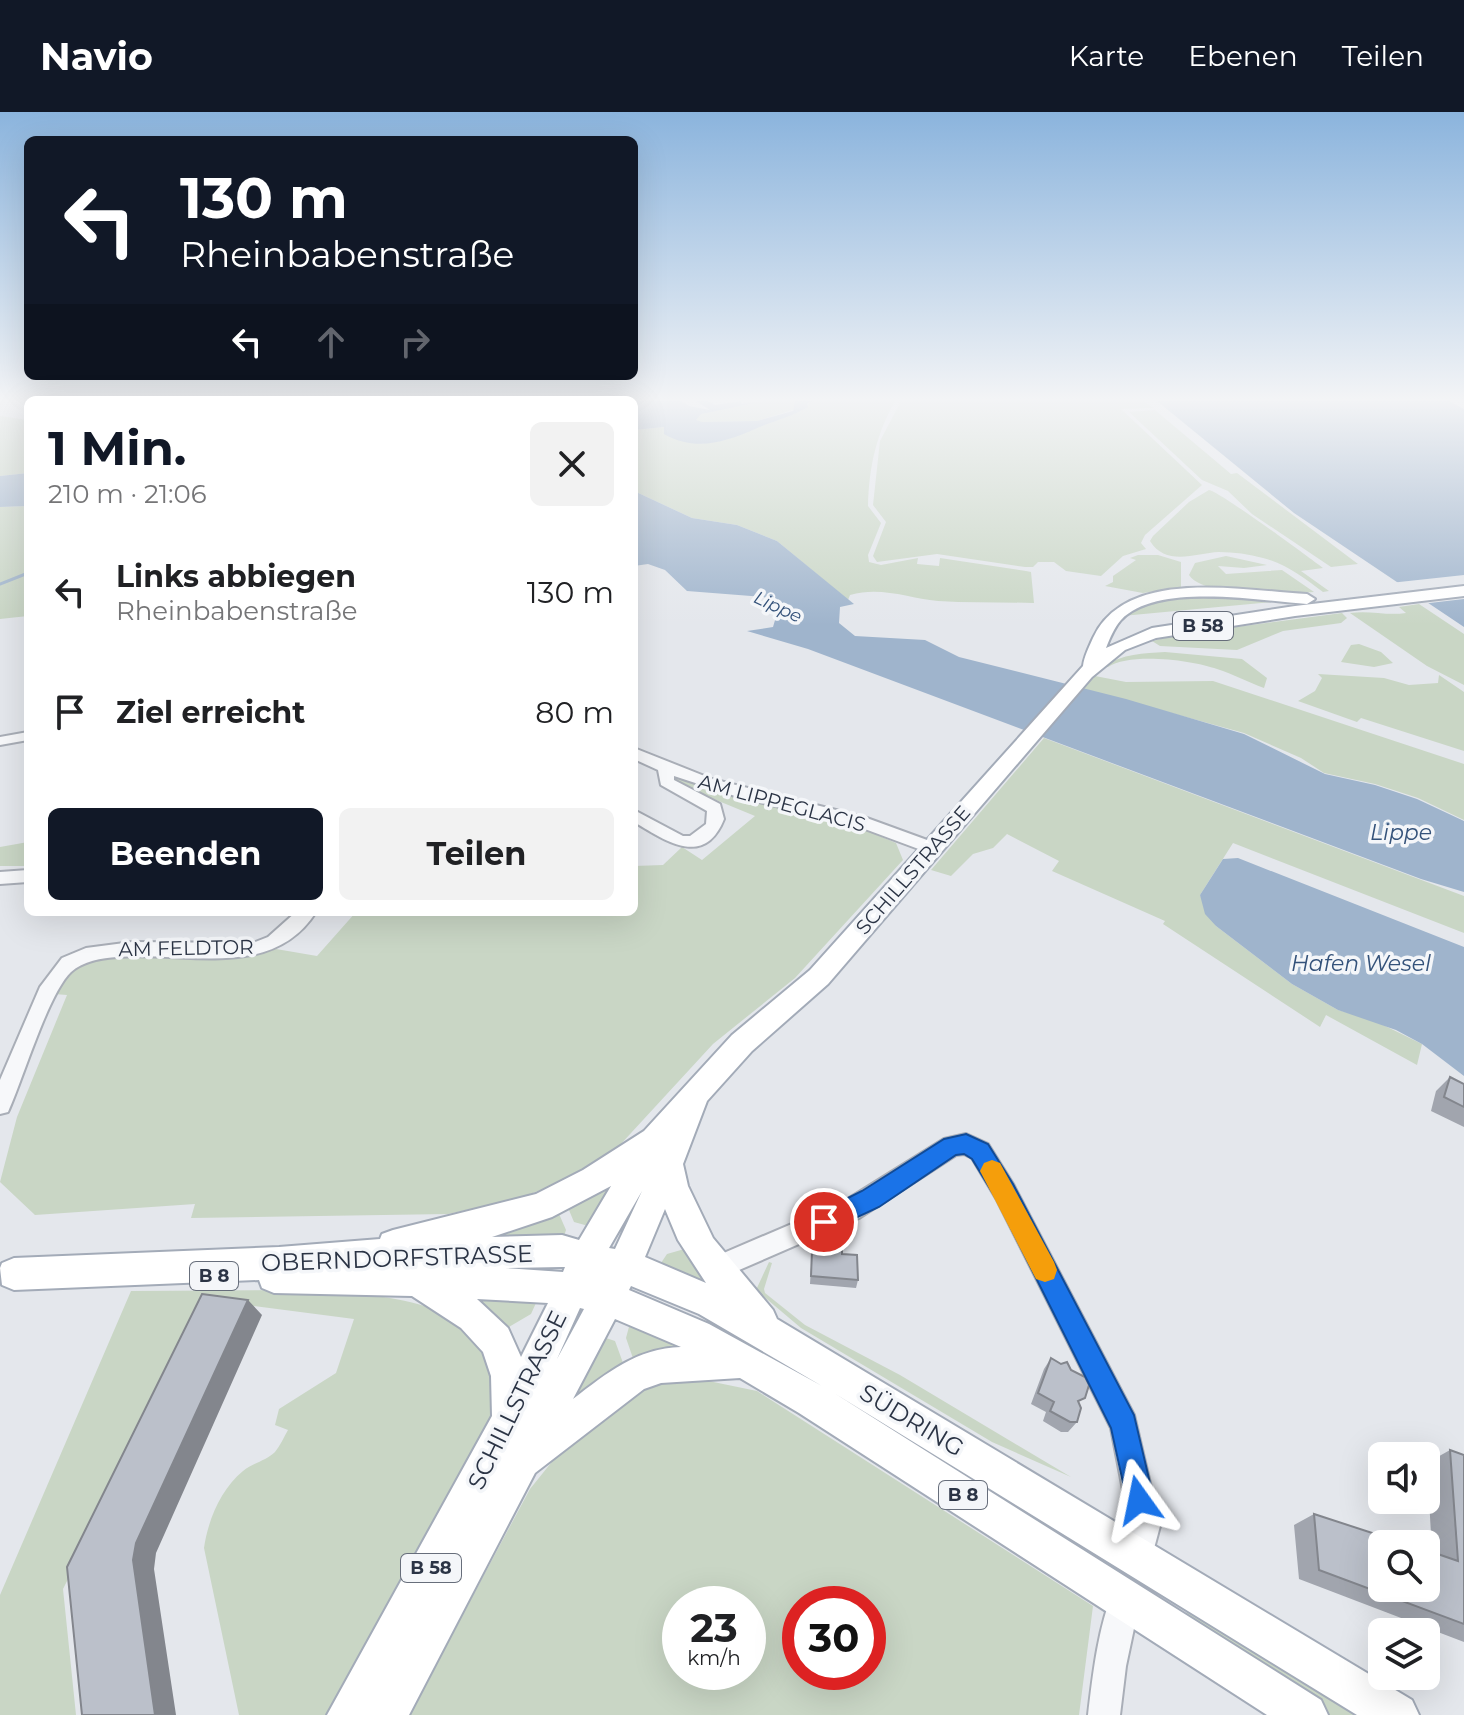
<!DOCTYPE html>
<html lang="de">
<meta charset="utf-8">
<style>
:root{--surface:#fff;--page:#f2f2f2;--text:#202124;--muted:#757577;--accent:#111827}
body{margin:0;font-family:Montserrat,sans-serif;background:var(--page);color:var(--text);height:100vh;display:flex;flex-direction:column;font-size:30px;white-space:nowrap}
*{box-sizing:border-box;margin:0}
p{font-size:26px;color:var(--muted)}
.icon{flex:none;width:44px;height:44px;fill:none;stroke:currentColor;stroke-width:2;stroke-linecap:round;stroke-linejoin:round}
.map{position:relative;flex:1;overflow:hidden}
.side{position:absolute;left:24px;top:284px;width:614px;height:520px;display:flex;flex-direction:column;background:var(--surface);border-radius:12px;box-shadow:0 8px 32px #0002}
.side>*{flex:none}
.top-card{position:absolute;left:24px;top:24px;width:614px;height:244px;border-radius:12px;box-shadow:0 8px 32px #0002;background:#111827;color:#fff;overflow:hidden}
.controls{position:absolute;left:1368px;top:1330px;display:grid;gap:16px}
.controls a{display:grid;place-items:center;width:72px;height:72px;border-radius:12px;background:var(--surface);box-shadow:0 8px 32px #0002;font-size:40px}
.speed{position:absolute;left:662px;top:1474px;display:flex;gap:16px;font-size:40px;font-weight:700;text-align:center}
.speed>*{display:grid;place-content:center;width:104px;height:104px;border-radius:50%;background:var(--surface);box-shadow:0 8px 32px #0002;line-height:1}
.speed small{font-size:20px;font-weight:400}
.speed .limit{border:12px solid #d22;background:#fff;color:#111}
.pin{position:absolute;display:grid;place-items:center;width:68px;height:68px;color:#fff;margin:-34px;border:4px solid #fff;border-radius:50%;box-shadow:0 2px 8px #0007}
.me{position:absolute;width:88px;margin:-44px;rotate:348deg;stroke-linejoin:round;filter:drop-shadow(0 0 6px #0008)}
.turn{display:flex;align-items:center;gap:28px;height:168px;padding:0 24px;font-size:36px}
.turn .icon{width:104px;height:104px;stroke-width:2.5}
.turn b{display:block;font-size:56px;line-height:68px}
.lanes{display:flex;align-items:center;height:76px;padding:0 24px;background:#0003;justify-content:center;gap:40px;direction:ltr}
.lanes .off{opacity:.35}
.round{display:grid;place-items:center;flex:none;width:84px;height:84px;border-radius:12px;background:var(--page)}
.overview{display:flex;align-items:center;justify-content:space-between;height:136px;padding:0 24px}
h1{font-size:48px;font-weight:700;line-height:60px;color:var(--accent)}
.primary-button{display:flex;gap:16px;margin-top:auto;padding:16px 24px}
.primary-button a{flex:1;height:92px;border-radius:12px;background:var(--accent);color:#fff;font-size:32px;font-weight:700;line-height:92px;text-align:center}
.primary-button a+a{background:var(--page);color:var(--text)}
ul{padding:0;list-style:none}
li{display:flex;align-items:center;gap:24px;height:120px;padding:0 24px}
li div{flex:1}
li b{display:block;font-size:30px}
li em{font-style:normal}
header{display:flex;align-items:center;gap:48px;box-sizing:border-box;height:112px;padding:0 40px;background:var(--accent);color:#fff}
header strong{font-size:38px}
nav{display:flex;gap:44px;margin-inline-start:auto;font-size:28px}
.map>svg:first-child{display:block}
.green{fill:#c9d6c5;fill-rule:evenodd}
.water{fill:#9fb4cc}
.pier{fill:#e4e7ec}
.lines{fill:none;stroke-linecap:round;stroke-linejoin:round}
.stream{stroke:#9fb4cc;stroke-width:3}
.minor-casing{stroke:#a9aeb7;stroke-width:4}
.major-casing{stroke:#a3abb8;stroke-width:4}
.minor{fill:#f7f8fa;fill-rule:evenodd}
.major{fill:#fff;fill-rule:evenodd}
.wall{fill:#a1a5ae}
.shaded-wall{fill:#83868d}
.building{fill:#bbc0ca;stroke:#83868d;stroke-width:2}
.route{fill:#1a73e8;stroke:#114b97;stroke-width:2}
.slow{fill:#f59e0b}
.labels{text-anchor:middle;dominant-baseline:central;stroke-width:7;stroke-linejoin:round;paint-order:stroke}
.far-water-label{font-size:18px;font-style:italic;fill:#34527a;stroke:#f4f6f9}
.shield{fill:#f4f6f9;stroke:#676e7b;stroke-width:2}
.shield-label{font-size:18px;font-weight:bold;fill:#2b3445}
.street-label{font-size:20px;fill:#2b3445;stroke:#f4f6f9}
.water-label{font-size:22px;font-style:italic;fill:#34527a;stroke:#f4f6f9}
.near-street-label{font-size:24px;fill:#2b3445;stroke:#f4f6f9}
</style>
<header>
<strong>Navio</strong>
<nav><a>Karte</a><a>Ebenen</a><a>Teilen</a></nav>
</header>
<div class="map">
<svg width="1464" height="1603" viewBox="0 0 1464 1603">
<rect width="100%" height="100%" fill="#e4e7ec"/>
<path class="green" d="M764,289H795V297L757,309L699,310L696,307L699,302C721,297 741,294 764,289Z
M810,289H895C876,323 869,355 868,394L881,411L868,443L869,450L881,453L918,446L917,452L939,454L940,446L1026,459L1031,460L1034,491C1002,490 970,491 938,489C908,486 881,474 850,483L848,488L777,429L737,413L692,406L634,379V318L664,315C691,342 725,330 756,316C773,309 791,304 808,295Z
M901,289H1144L1153,296L1121,297L1202,373L1145,423L1141,431L1146,437L1123,444L1101,464L1066,459L1054,450H1038L1033,455H1025L937,442L877,450L873,444L886,410L873,393L880,329Z
M1155,298L1231,362L1237,361L1358,452L1331,455L1252,402L1228,379L1202,368L1129,300Z
M0,304L28,308V361L0,364Z
M1209,378C1219,379 1307,444 1323,456L1301,459L1329,479L1323,480C1304,466 1286,452 1263,446C1249,442 1234,440 1219,440C1196,441 1166,455 1150,429L1153,424L1189,390Z
M28,394V504L0,507V395Z
M1138,443H1158L1181,450V475L1143,481L1105,474L1113,470V464L1136,448L1130,446Z
M1226,444L1267,453L1244,456L1218,454L1226,462L1282,458L1314,480C1288,482 1204,486 1189,463L1195,451Z
M1179,484L1294,488L1122,504L1141,492Z
M1419,492L1464,522V573L1427,554L1350,501C1370,498 1386,504 1406,501L1399,495Z
M1342,501L1347,506L1341,511L1283,519L1237,538L1160,534L1152,529L1183,522Z
M1359,532L1381,540L1393,551L1374,555L1341,550L1351,533Z
M1165,540L1242,547L1267,566L1264,576C1248,570 1233,562 1217,557C1193,548 1129,540 1108,555L1104,554C1122,542 1144,541 1165,540Z
M1318,562L1384,566L1409,573L1438,571L1439,563L1464,580V639L1361,606L1357,610L1298,589L1315,579L1322,566Z
M1095,564L1126,570L1213,569L1464,652V708L1418,686L1375,672L1324,661L1301,646L1244,621L1084,577Z
M1044,626L1464,784V821L1233,731L1200,783L1216,814L1292,872L1338,898L1373,908L1422,932L1417,953L1326,903L1320,915L1163,812L1165,809L1052,759L1059,749L1007,722L993,736L973,742L951,764L931,758Z
M673,663L870,720L896,731L903,748L795,866L713,932L608,1046L552,1074L516,1087L448,1102L191,1106L195,1092L35,1103L0,1070L17,1005L67,883L54,882C59,871 65,860 76,854C111,833 211,844 254,844L276,837L317,844L356,800H634V754L663,753L682,735L702,748L755,704L670,669Z
M28,730V754H0V735Z
M621,1058L592,1115L574,1110L566,1091Z
M556,1095L566,1118L562,1130L454,1122Z
M688,1136L716,1180L661,1151L667,1142Z
M769,1150L772,1151L764,1177L765,1181L805,1213L900,1263L1071,1365L992,1330L801,1216L756,1178Z
M303,1178C377,1183 504,1184 495,1289C494,1304 484,1322 480,1336L327,1603H239L204,1436C208,1408 221,1377 243,1359C252,1351 266,1349 275,1340C280,1334 284,1325 288,1318L275,1313L279,1297L336,1261L354,1207L208,1188L63,1477L76,1603H0V1483L131,1179Z
M465,1185L536,1191L531,1202L502,1219Z
M630,1211L699,1241L636,1255L626,1226Z
M600,1224L615,1229L626,1259L562,1305Z
M699,1267L757,1279L1093,1494L1079,1603H409L530,1377L559,1341L630,1282L657,1271ZM680,1492H748V1560H680ZM800,1492H868V1560H800Z
M1187,1498L1371,1603H1328L1193,1518L1186,1504Z"/>
<path class="water" d="M634,289H681L689,294L710,298L696,289H708L715,293L741,289V292L764,289L701,302L696,308L702,310L757,309L793,299L795,289H813L807,291L808,295C791,305 773,309 755,317C725,330 696,340 664,322V315L634,318Z
M1157,289H1449L1464,297V515L1294,401Z
M28,361V394L0,395V364Z
M634,379L692,406L737,413L777,429L854,492L840,495L839,511L855,524L925,528L959,545L1126,587L1244,622L1325,662L1375,673L1417,687L1464,709V780L1421,767L808,537L747,519L773,515L778,498L764,485L687,479L665,458L648,452L634,454Z
M1238,746L1464,835V964L1422,932L1396,918L1338,898L1292,872L1216,814L1205,802L1200,783L1223,747Z"/>
<path class="pier" d="M1464,463V487L1421,492L1390,471Z"/>
<g class="lines">
<path class="stream" d="M0,472L28,461"/>
<defs>
<path id="minor" d="M28,620V628L0,633V625Z
M634,636L712,667L864,705L938,732L940,736L932,742L854,713L738,685L674,664V668L720,692L724,707C704,757 665,728 634,710V698L683,724H690L706,712L707,699L661,673L658,658L634,647Z
M28,758V770L0,772V760Z
M296,800H316C272,869 186,839 117,845C102,846 83,849 71,860C48,882 23,967 8,1000L0,1002V968L40,875L62,846L86,836L132,830L253,831L268,825Z
M966,1022L988,1032L1013,1072L1134,1303L1160,1414L1149,1455L1138,1459L1127,1455L1123,1444L1130,1414L1111,1316L997,1088L972,1046L964,1042L956,1043L859,1106L723,1165L714,1169L705,1165L702,1157L705,1149L843,1090L944,1027Z
M1125,1473L1136,1477L1140,1488L1126,1554L1120,1603H1088C1093,1561 1098,1516 1114,1477Z"/>
<path id="major" d="M1464,474V484L1295,504L1156,526L1125,538L1092,565L828,872L752,939L707,989L683,1052L688,1074L713,1126L773,1198L777,1207L1412,1588L1419,1603H1357L834,1281L1321,1588L1328,1603H1267L799,1301L740,1266L661,1271L644,1277L535,1361L409,1603H327L492,1304L491,1264L483,1240L461,1216L412,1184L274,1181L262,1176L259,1168L14,1178L2,1173L0,1156L2,1151L14,1146L279,1135L380,1127L382,1122L393,1118L536,1082L583,1058L644,1019L732,923L810,858L1083,554C1084,545 1089,535 1093,526C1126,454 1243,479 1307,482L1315,487L1307,492C1259,489 1157,470 1121,508C1114,516 1110,526 1106,536L1152,516L1295,494ZM611,1074L579,1128L562,1123L492,1125L552,1105ZM642,1079L615,1137L609,1136ZM665,1097L678,1128L706,1171L645,1145ZM565,1155L563,1160L505,1156L562,1155ZM631,1174L699,1202L822,1274L709,1212L629,1178ZM477,1187L548,1191L521,1245L508,1216ZM580,1196L584,1197L557,1247ZM615,1207L681,1235C637,1236 607,1261 573,1287Z"/>
</defs>
<use href="#minor" class="minor-casing"/>
<use href="#major" class="major-casing"/>
<use href="#minor" class="minor"/>
<use href="#major" class="major"/>
</g>
<path class="wall" d="M1450,965L1464,972V1015L1431,999L1436,979Z
M828,1134L842,1142L858,1168L856,1176L810,1172L812,1139L827,1141Z
M1051,1246L1080,1293L1077,1310L1068,1320H1061L1043,1309L1046,1300L1031,1292L1044,1257Z
M1450,1338L1464,1343V1530L1299,1467L1294,1413L1314,1402L1432,1440L1427,1351Z"/>
<path class="shaded-wall" d="M248,1188L262,1203L156,1441L154,1457L176,1603H155L133,1448L136,1431Z"/>
<path class="building" d="M1450,965L1464,972V995L1444,985Z
M828,1134L842,1135V1142L857,1143L858,1168L811,1164L812,1139L828,1141Z
M202,1182L248,1188L136,1431L133,1448L155,1603H82L67,1455Z
M1051,1246L1061,1252L1067,1250L1071,1258L1085,1265L1089,1273L1085,1286L1078,1289L1081,1296L1077,1310H1070L1050,1299L1054,1290L1038,1281Z
M1450,1338L1464,1343V1512L1319,1458L1314,1402L1406,1432H1382V1476H1426V1438L1458,1449Z"/>
<linearGradient id="sky" x2="0" y2="1"><stop stop-color="#8bb4dd"/><stop offset="0.56" stop-color="#f3f4f6"/><stop offset="1" stop-color="#f3f4f6" stop-opacity="0"/></linearGradient>
<rect width="1464" height="513" fill="url(#sky)"/>
<path class="route" d="M966,1022L988,1032L1013,1072L1134,1303L1154,1388L1150,1398L1139,1402L1129,1398L1111,1316L997,1088L972,1047L964,1042L956,1043L879,1095L824,1121L816,1118L812,1110L816,1102L862,1079L944,1027Z"/>
<path class="slow" d="M992,1048L1000,1051L1054,1150L1057,1158L1054,1167L1045,1170L1036,1167L980,1059L984,1051Z"/>
<g class="labels">
<g class="far-water-label">
<text transform="translate(778 495) rotate(25)">Lippe</text>
</g>
<g class="shield">
<rect x="1173" y="500" width="60" height="28" rx="6"/>
<rect x="190" y="1150" width="48" height="28" rx="6"/>
<rect x="939" y="1369" width="48" height="28" rx="6"/>
<rect x="401" y="1442" width="60" height="28" rx="6"/>
</g>
<g class="shield-label">
<text x="1203" y="514">B 58</text>
<text x="214" y="1164">B 8</text>
<text x="963" y="1383">B 8</text>
<text x="431" y="1456">B 58</text>
</g>
<g class="street-label">
<text transform="translate(782 691) rotate(15)">AM LIPPEGLACIS</text>
<text transform="translate(913 758) rotate(-49)">SCHILLSTRASSE</text>
<text transform="translate(186 836) rotate(-1)">AM FELDTOR</text>
</g>
<g class="water-label">
<text x="1401" y="720">Lippe</text>
<text x="1361" y="851">Hafen Wesel</text>
</g>
<g class="near-street-label">
<text transform="translate(397 1146) rotate(-2)">OBERNDORFSTRASSE</text>
<text transform="translate(517 1288) rotate(-64)">SCHILLSTRASSE</text>
<text transform="translate(912 1308) rotate(31)">SÜDRING</text>
</g>
</g>
</svg>
<div class="controls">
<a><svg class="icon" aria-label="sound" viewBox="0 0 24 24"><path d="M4 9h4l5-4v14l-5-4H4zM17 9q2 3 0 6"/></svg></a>
<a><svg class="icon" aria-label="search" viewBox="0 0 24 24"><circle cx="10" cy="10" r="6"/><path d="M15 15l6 6"/></svg></a>
<a><svg class="icon" aria-label="layers" viewBox="0 0 24 24"><path d="M12 4l9 5-9 5-9-5zM3 14l9 5 9-5"/></svg></a>
</div>
<div class="speed"><div>23<small>km/h</small></div><div class="limit">30</div></div>
<div class="pin" style="left:824px;top:1110px;background:#d93025"><svg class="icon" aria-label="arrive" viewBox="0 0 24 24"><path d="M6 21V4h12l-3 4 3 4H6"/></svg></div>
<svg class="me" style="left:1139px;top:1388px" viewBox="-20 -20 40 40"><path d="M0-17L14 15 0 8-14 15z" fill="#1a73e8" stroke="#fff" stroke-width="4"/></svg>
<div class="top-card">
<div class="turn"><svg class="icon" aria-label="left" viewBox="0 0 24 24"><path d="M17 20v-9H6M10 6l-5 5 5 5"/></svg><div><b>130 m</b>Rheinbabenstraße</div></div>
<div class="lanes"><svg class="icon" aria-label="left" viewBox="0 0 24 24"><path d="M17 20v-9H6M10 6l-5 5 5 5"/></svg><svg class="icon off" aria-label="ahead" viewBox="0 0 24 24"><path d="M12 20V5M6 11l6-6 6 6"/></svg><svg class="icon off" aria-label="right" viewBox="0 0 24 24"><path d="M7 20v-9h11M14 6l5 5-5 5"/></svg></div>
</div>
<section class="side">
<div class="overview"><div><h1>1 Min.</h1><p>210 m · 21:06</p></div><a class="round"><svg class="icon" aria-label="close" viewBox="0 0 24 24"><path d="M6 6l12 12M18 6L6 18"/></svg></a></div>
<ul>
<li><svg class="icon" aria-label="left" viewBox="0 0 24 24"><path d="M17 20v-9H6M10 6l-5 5 5 5"/></svg><div><b>Links abbiegen</b><p>Rheinbabenstraße</p></div><em>130 m</em></li>
<li><svg class="icon" aria-label="arrive" viewBox="0 0 24 24"><path d="M6 21V4h12l-3 4 3 4H6"/></svg><div><b>Ziel erreicht</b></div><em>80 m</em></li>
</ul>
<div class="primary-button"><a>Beenden</a><a>Teilen</a></div>
</section>
</div>
